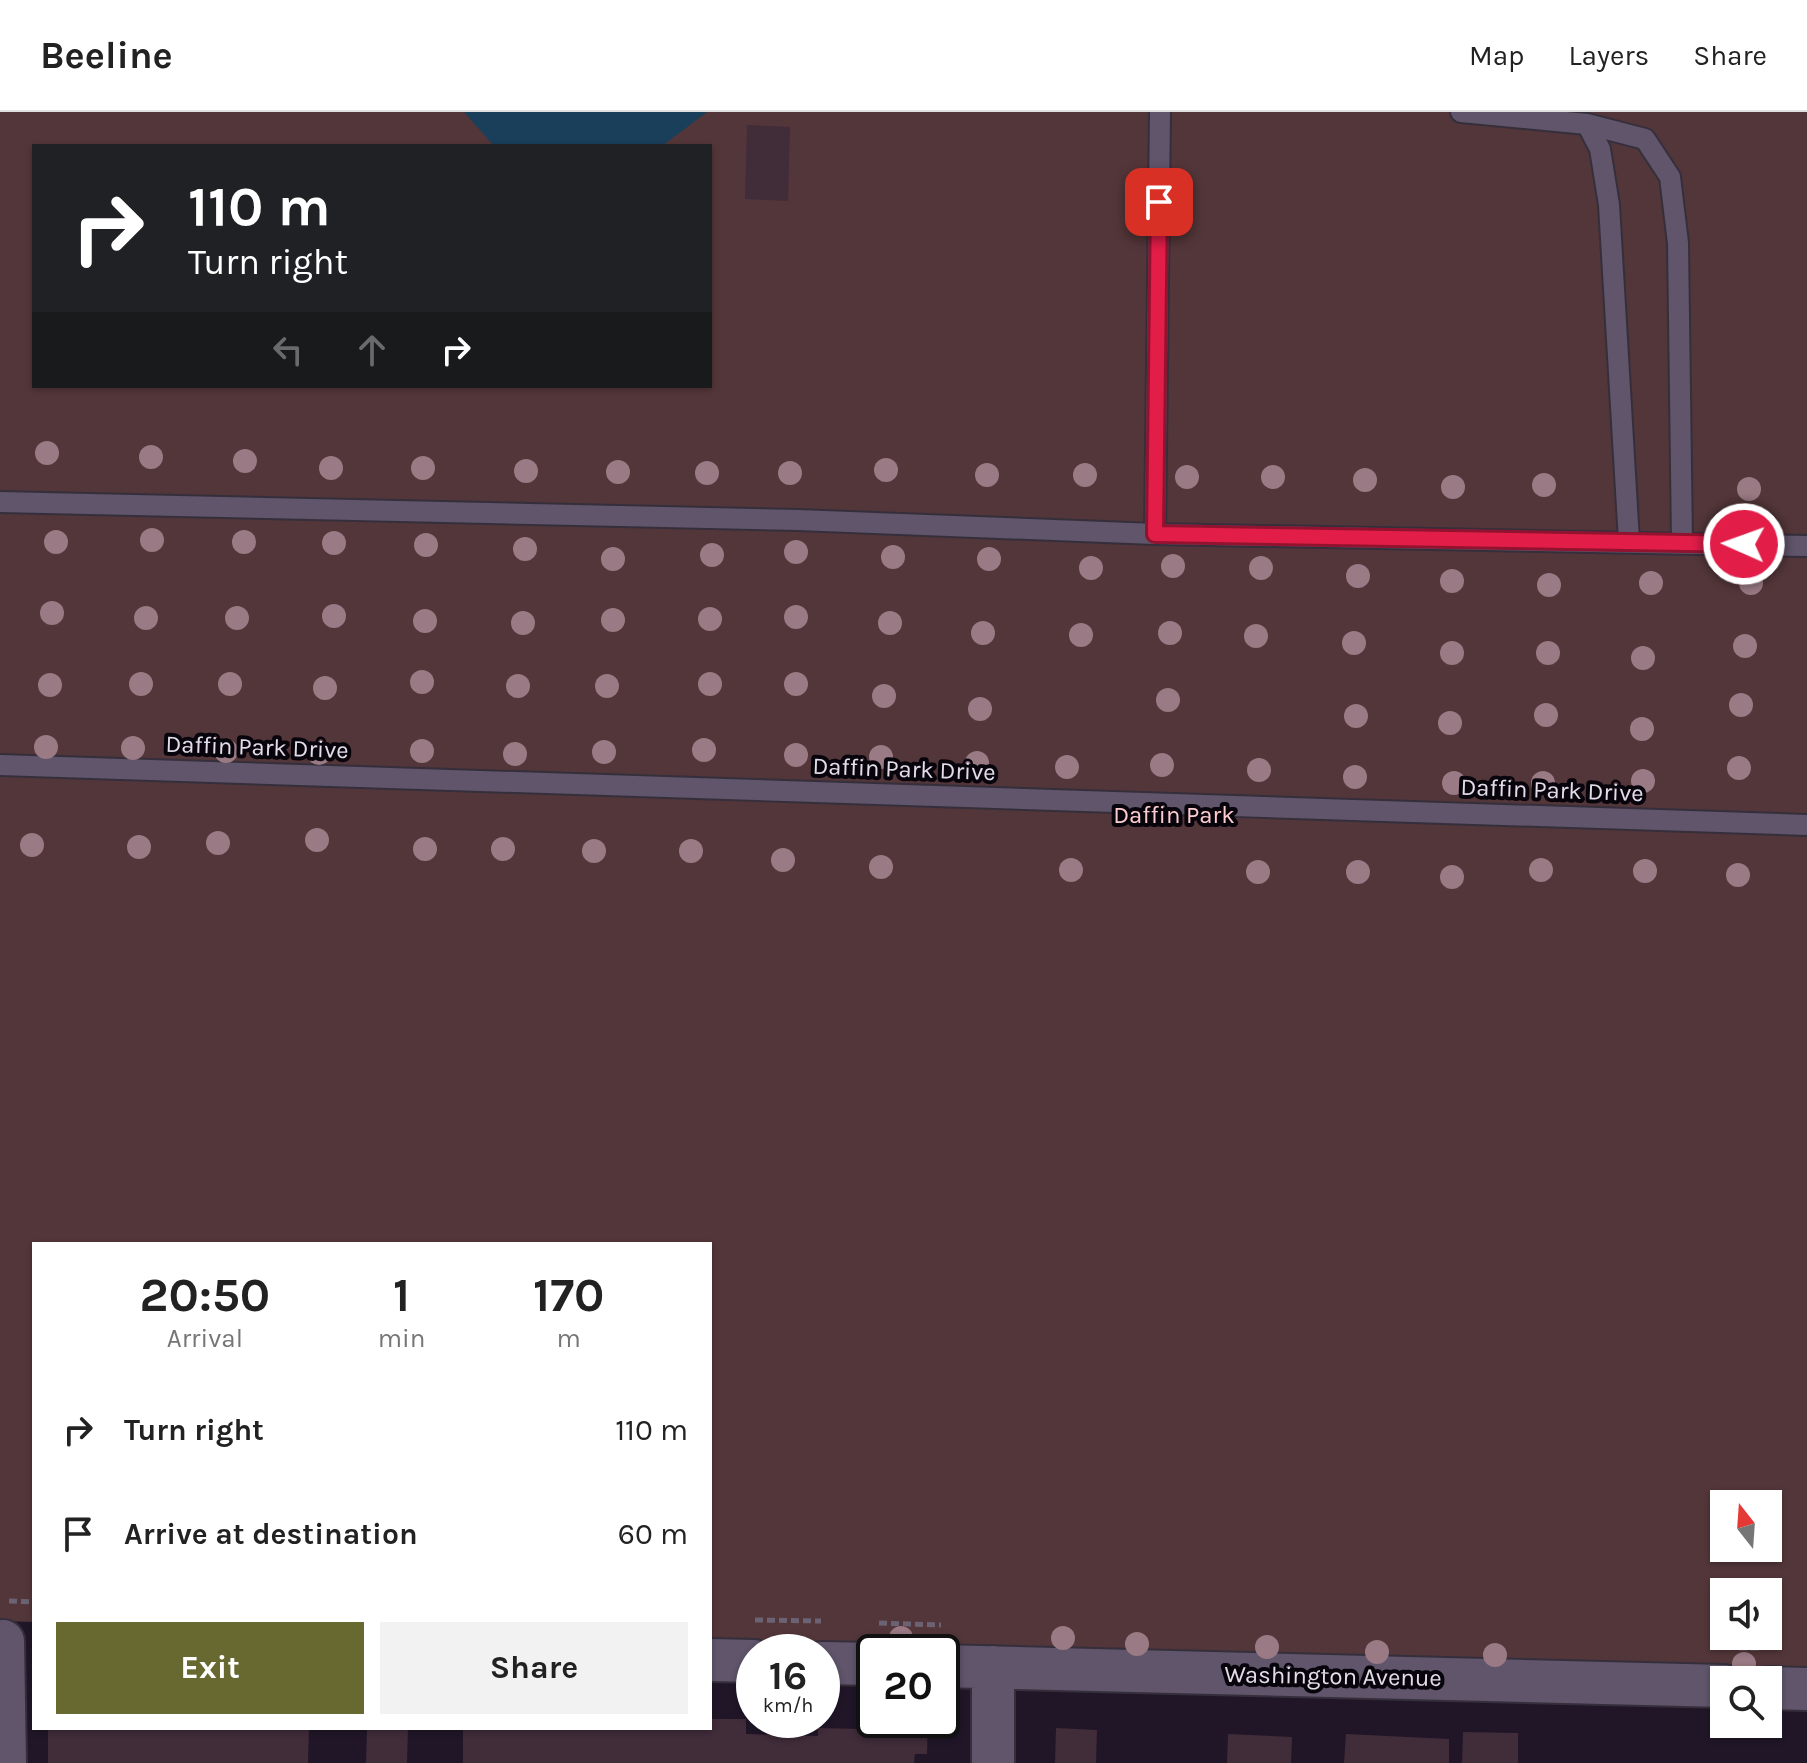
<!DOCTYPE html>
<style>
:root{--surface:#fff;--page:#f2f2f2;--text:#222;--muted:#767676;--line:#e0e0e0;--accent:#676931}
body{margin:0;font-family:Karla,sans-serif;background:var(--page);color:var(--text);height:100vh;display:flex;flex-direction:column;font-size:30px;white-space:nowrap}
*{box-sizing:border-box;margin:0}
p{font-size:26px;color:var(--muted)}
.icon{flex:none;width:44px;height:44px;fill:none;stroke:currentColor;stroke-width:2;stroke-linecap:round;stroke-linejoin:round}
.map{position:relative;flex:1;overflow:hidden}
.drawer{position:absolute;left:32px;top:1130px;width:680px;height:488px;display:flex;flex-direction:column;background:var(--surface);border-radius:0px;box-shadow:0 2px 6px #0004}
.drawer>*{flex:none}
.top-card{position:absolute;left:32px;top:32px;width:680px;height:244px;border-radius:0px;box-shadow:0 2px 6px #0004;background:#202124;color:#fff;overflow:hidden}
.needle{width:52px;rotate:343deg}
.tools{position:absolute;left:1710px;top:1378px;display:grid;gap:16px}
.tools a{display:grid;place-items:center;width:72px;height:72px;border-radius:0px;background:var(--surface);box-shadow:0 2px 6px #0004;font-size:40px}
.speed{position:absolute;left:736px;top:1522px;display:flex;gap:16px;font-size:40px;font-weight:700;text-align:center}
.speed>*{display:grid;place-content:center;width:104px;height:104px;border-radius:50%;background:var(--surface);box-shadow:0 2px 6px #0004;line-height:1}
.speed small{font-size:20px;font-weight:400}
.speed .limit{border:4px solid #111;border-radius:12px;background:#fff;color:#111}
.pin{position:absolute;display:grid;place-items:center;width:68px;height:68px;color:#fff;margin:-34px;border-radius:16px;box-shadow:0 4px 12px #0006}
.me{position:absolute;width:88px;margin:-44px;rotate:272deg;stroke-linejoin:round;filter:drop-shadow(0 0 6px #0008)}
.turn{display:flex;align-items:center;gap:28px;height:168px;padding:0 24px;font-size:36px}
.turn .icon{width:104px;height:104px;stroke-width:2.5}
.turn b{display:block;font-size:56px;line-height:68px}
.lanes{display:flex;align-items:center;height:76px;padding:0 24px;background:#0003;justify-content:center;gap:40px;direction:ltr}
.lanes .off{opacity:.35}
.eta{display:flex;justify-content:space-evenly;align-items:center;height:136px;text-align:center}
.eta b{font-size:48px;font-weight:700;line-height:56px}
.cta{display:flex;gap:16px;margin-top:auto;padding:16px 24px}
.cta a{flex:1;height:92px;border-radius:0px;background:var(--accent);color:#fff;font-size:32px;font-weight:700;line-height:92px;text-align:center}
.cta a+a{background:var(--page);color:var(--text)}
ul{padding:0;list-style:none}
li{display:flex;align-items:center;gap:24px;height:104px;padding:0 24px}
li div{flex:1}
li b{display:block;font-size:30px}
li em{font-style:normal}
header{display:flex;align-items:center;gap:48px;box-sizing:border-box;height:112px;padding:0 40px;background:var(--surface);border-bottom:2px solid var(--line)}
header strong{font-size:38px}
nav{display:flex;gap:44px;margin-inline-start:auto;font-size:28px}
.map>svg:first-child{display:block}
.green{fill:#533639;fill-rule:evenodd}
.water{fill:#1a3f5a}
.building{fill:#412c3a}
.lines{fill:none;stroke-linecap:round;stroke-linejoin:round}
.lane-casing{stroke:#352f3c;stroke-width:24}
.street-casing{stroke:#352f3c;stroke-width:46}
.path{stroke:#6b6273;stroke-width:5;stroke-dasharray:8 4;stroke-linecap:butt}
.lane{stroke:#60556b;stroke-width:20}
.street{stroke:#60556b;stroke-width:42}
.tree{fill:#9a7a84}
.route-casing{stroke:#92132f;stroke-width:20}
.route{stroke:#e11d48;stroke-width:14}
.labels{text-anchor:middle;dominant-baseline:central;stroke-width:8;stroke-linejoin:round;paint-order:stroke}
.street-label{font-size:24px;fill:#e3ddea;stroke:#07040b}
.park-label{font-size:24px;fill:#fdcccf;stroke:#07040b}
</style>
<header>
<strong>Beeline</strong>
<nav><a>Map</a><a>Layers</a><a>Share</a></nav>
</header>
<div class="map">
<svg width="1807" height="1651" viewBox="0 0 1807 1651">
<rect width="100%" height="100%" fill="#201628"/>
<path class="green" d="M0,0H1807V1564L710,1529V1132H34V1510L0,1509ZM34,34H710V274H34ZM1724,1392H1768V1436H1724ZM1724,1480H1768V1524H1724Z"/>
<path class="water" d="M464,0H707L662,34H494Z"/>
<path class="building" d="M747,13L790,15L788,89L745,87Z
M710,1607H746V1622L818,1624V1616L860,1617V1608H928L927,1642H915L914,1651H463V1616H710Z
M48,1616H309L308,1651H48Z
M367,1616H408L407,1651H366Z
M1056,1616L1097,1618L1096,1651H1055Z
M1463,1620L1518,1621V1651H1462Z
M1228,1622L1292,1625L1291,1651H1227Z
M1346,1622L1449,1627V1651H1344Z"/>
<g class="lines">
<defs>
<path id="lane" d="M1461,0L1587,12L1600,37L1609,93L1629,429
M1587,12L1645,27L1670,65L1678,131L1682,430
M0,390L798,408L1155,422L1807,434
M1155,422L1160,0
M0,653L1807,713"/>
<path id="street" d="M3,1529L5,1651
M710,1548L754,1549
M822,1551L874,1552
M942,1554L1724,1574
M993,1555V1651
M1768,1576L1807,1577"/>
</defs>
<use href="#lane" class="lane-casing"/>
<use href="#street" class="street-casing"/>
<path class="path" d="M9,1489L34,1490
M755,1508L821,1509
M879,1511L941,1513
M1739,1536H1761"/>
<use href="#lane" class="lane"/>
<use href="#street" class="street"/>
</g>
<g class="tree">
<circle cx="47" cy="341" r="12"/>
<circle cx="151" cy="345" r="12"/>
<circle cx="245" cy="349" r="12"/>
<circle cx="331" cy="356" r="12"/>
<circle cx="423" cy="356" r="12"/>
<circle cx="886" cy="358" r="12"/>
<circle cx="526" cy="359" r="12"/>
<circle cx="618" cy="360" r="12"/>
<circle cx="707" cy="361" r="12"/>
<circle cx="790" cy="361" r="12"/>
<circle cx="987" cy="363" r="12"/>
<circle cx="1085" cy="363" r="12"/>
<circle cx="1187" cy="365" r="12"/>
<circle cx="1273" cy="365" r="12"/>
<circle cx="1365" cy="368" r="12"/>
<circle cx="1544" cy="373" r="12"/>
<circle cx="1453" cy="375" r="12"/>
<circle cx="1749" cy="377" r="12"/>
<circle cx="152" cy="428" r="12"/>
<circle cx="56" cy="430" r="12"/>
<circle cx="244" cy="430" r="12"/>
<circle cx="334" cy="431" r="12"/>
<circle cx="426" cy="433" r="12"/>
<circle cx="525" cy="437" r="12"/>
<circle cx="796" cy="440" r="12"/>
<circle cx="712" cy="443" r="12"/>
<circle cx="893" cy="445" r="12"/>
<circle cx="613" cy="447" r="12"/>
<circle cx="989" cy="447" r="12"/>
<circle cx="1173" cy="454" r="12"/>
<circle cx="1091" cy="456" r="12"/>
<circle cx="1261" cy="456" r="12"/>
<circle cx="1358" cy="464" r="12"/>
<circle cx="1452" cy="469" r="12"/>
<circle cx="1651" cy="471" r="12"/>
<circle cx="1751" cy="471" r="12"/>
<circle cx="1549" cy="473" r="12"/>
<circle cx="52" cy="501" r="12"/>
<circle cx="334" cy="504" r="12"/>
<circle cx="796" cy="505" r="12"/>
<circle cx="146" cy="506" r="12"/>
<circle cx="237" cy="506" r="12"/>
<circle cx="710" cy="507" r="12"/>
<circle cx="613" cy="508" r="12"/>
<circle cx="425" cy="509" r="12"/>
<circle cx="523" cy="511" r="12"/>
<circle cx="890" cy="511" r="12"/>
<circle cx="983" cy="521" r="12"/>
<circle cx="1170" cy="521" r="12"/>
<circle cx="1081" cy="523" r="12"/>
<circle cx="1256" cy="524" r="12"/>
<circle cx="1354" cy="531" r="12"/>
<circle cx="1745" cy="534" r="12"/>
<circle cx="1452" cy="541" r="12"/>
<circle cx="1548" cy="541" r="12"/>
<circle cx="1643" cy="546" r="12"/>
<circle cx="422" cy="570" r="12"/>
<circle cx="141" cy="572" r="12"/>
<circle cx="230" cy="572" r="12"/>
<circle cx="710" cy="572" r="12"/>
<circle cx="796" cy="572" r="12"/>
<circle cx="50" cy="573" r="12"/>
<circle cx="518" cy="574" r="12"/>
<circle cx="607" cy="574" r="12"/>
<circle cx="325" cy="576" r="12"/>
<circle cx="884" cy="584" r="12"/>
<circle cx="1168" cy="588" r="12"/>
<circle cx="1741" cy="593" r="12"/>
<circle cx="980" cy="597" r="12"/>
<circle cx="1546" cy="603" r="12"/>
<circle cx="1356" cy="604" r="12"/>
<circle cx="1450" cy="611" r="12"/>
<circle cx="1642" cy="617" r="12"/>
<circle cx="46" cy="635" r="12"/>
<circle cx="133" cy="636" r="12"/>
<circle cx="704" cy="638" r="12"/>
<circle cx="226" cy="639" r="12"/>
<circle cx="422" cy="639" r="12"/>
<circle cx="604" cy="640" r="12"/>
<circle cx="319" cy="641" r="12"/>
<circle cx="515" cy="642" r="12"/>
<circle cx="796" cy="643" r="12"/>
<circle cx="881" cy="645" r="12"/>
<circle cx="977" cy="651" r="12"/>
<circle cx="1162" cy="653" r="12"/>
<circle cx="1067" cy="655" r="12"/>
<circle cx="1739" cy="656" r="12"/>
<circle cx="1259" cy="658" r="12"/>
<circle cx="1355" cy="665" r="12"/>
<circle cx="1643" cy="669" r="12"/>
<circle cx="1454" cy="671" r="12"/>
<circle cx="1543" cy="671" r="12"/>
<circle cx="317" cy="728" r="12"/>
<circle cx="218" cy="731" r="12"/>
<circle cx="32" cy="733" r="12"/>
<circle cx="139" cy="735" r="12"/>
<circle cx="425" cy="737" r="12"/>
<circle cx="503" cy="737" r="12"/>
<circle cx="594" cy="739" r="12"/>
<circle cx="691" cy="739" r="12"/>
<circle cx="783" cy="748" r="12"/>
<circle cx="881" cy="755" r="12"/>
<circle cx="1071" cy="758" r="12"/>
<circle cx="1541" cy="758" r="12"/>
<circle cx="1645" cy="759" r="12"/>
<circle cx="1258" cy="760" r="12"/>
<circle cx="1358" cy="760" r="12"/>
<circle cx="1738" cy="763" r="12"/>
<circle cx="1452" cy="765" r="12"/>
<circle cx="901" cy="1526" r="12"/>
<circle cx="1063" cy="1526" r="12"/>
<circle cx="1137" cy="1532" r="12"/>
<circle cx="1267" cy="1535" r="12"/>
<circle cx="1377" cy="1540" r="12"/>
<circle cx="1495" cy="1543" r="12"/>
<circle cx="1744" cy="1552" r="12"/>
</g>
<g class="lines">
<defs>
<path id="route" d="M1159,90L1155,422L1744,432"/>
</defs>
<use href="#route" class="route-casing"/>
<use href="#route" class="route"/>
</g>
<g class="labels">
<g class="street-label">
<text transform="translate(257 635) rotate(2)">Daffin Park Drive</text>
<text transform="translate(904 657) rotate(2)">Daffin Park Drive</text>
<text transform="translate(1552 678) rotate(2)">Daffin Park Drive</text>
<text transform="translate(1333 1564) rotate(1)">Washington Avenue</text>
</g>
<g class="park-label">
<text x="1174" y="703">Daffin Park</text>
</g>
</g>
</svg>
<div class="tools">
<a><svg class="needle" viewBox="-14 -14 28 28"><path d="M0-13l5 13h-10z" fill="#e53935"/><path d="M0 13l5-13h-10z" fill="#767676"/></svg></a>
<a><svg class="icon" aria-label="sound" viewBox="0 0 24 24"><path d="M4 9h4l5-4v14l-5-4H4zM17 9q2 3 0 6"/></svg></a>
<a><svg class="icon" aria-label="search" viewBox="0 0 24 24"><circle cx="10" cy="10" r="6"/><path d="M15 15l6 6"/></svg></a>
</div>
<div class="speed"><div>16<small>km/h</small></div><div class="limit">20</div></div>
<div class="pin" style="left:1159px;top:90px;background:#d93025"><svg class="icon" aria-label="arrive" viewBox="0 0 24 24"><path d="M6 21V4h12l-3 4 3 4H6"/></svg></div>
<svg class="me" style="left:1744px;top:432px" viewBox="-20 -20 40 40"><circle r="17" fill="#e11d48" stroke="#fff" stroke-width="3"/><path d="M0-11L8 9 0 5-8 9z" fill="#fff"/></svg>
<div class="top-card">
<div class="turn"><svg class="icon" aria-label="right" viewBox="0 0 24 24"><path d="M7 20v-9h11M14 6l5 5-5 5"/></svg><div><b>110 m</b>Turn right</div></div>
<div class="lanes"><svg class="icon off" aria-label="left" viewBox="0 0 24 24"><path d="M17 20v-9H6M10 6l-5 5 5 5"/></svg><svg class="icon off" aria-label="ahead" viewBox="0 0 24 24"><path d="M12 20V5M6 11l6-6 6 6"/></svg><svg class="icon" aria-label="right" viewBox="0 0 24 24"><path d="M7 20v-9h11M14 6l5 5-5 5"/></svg></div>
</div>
<section class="drawer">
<div class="eta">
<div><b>20:50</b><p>Arrival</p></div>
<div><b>1</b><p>min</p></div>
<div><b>170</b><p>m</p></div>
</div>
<ul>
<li><svg class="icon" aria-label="right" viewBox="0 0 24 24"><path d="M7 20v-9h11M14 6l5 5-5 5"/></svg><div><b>Turn right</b></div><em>110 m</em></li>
<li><svg class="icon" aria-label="arrive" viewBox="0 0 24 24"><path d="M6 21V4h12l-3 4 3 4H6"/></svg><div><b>Arrive at destination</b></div><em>60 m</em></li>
</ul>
<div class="cta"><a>Exit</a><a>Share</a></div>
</section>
</div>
